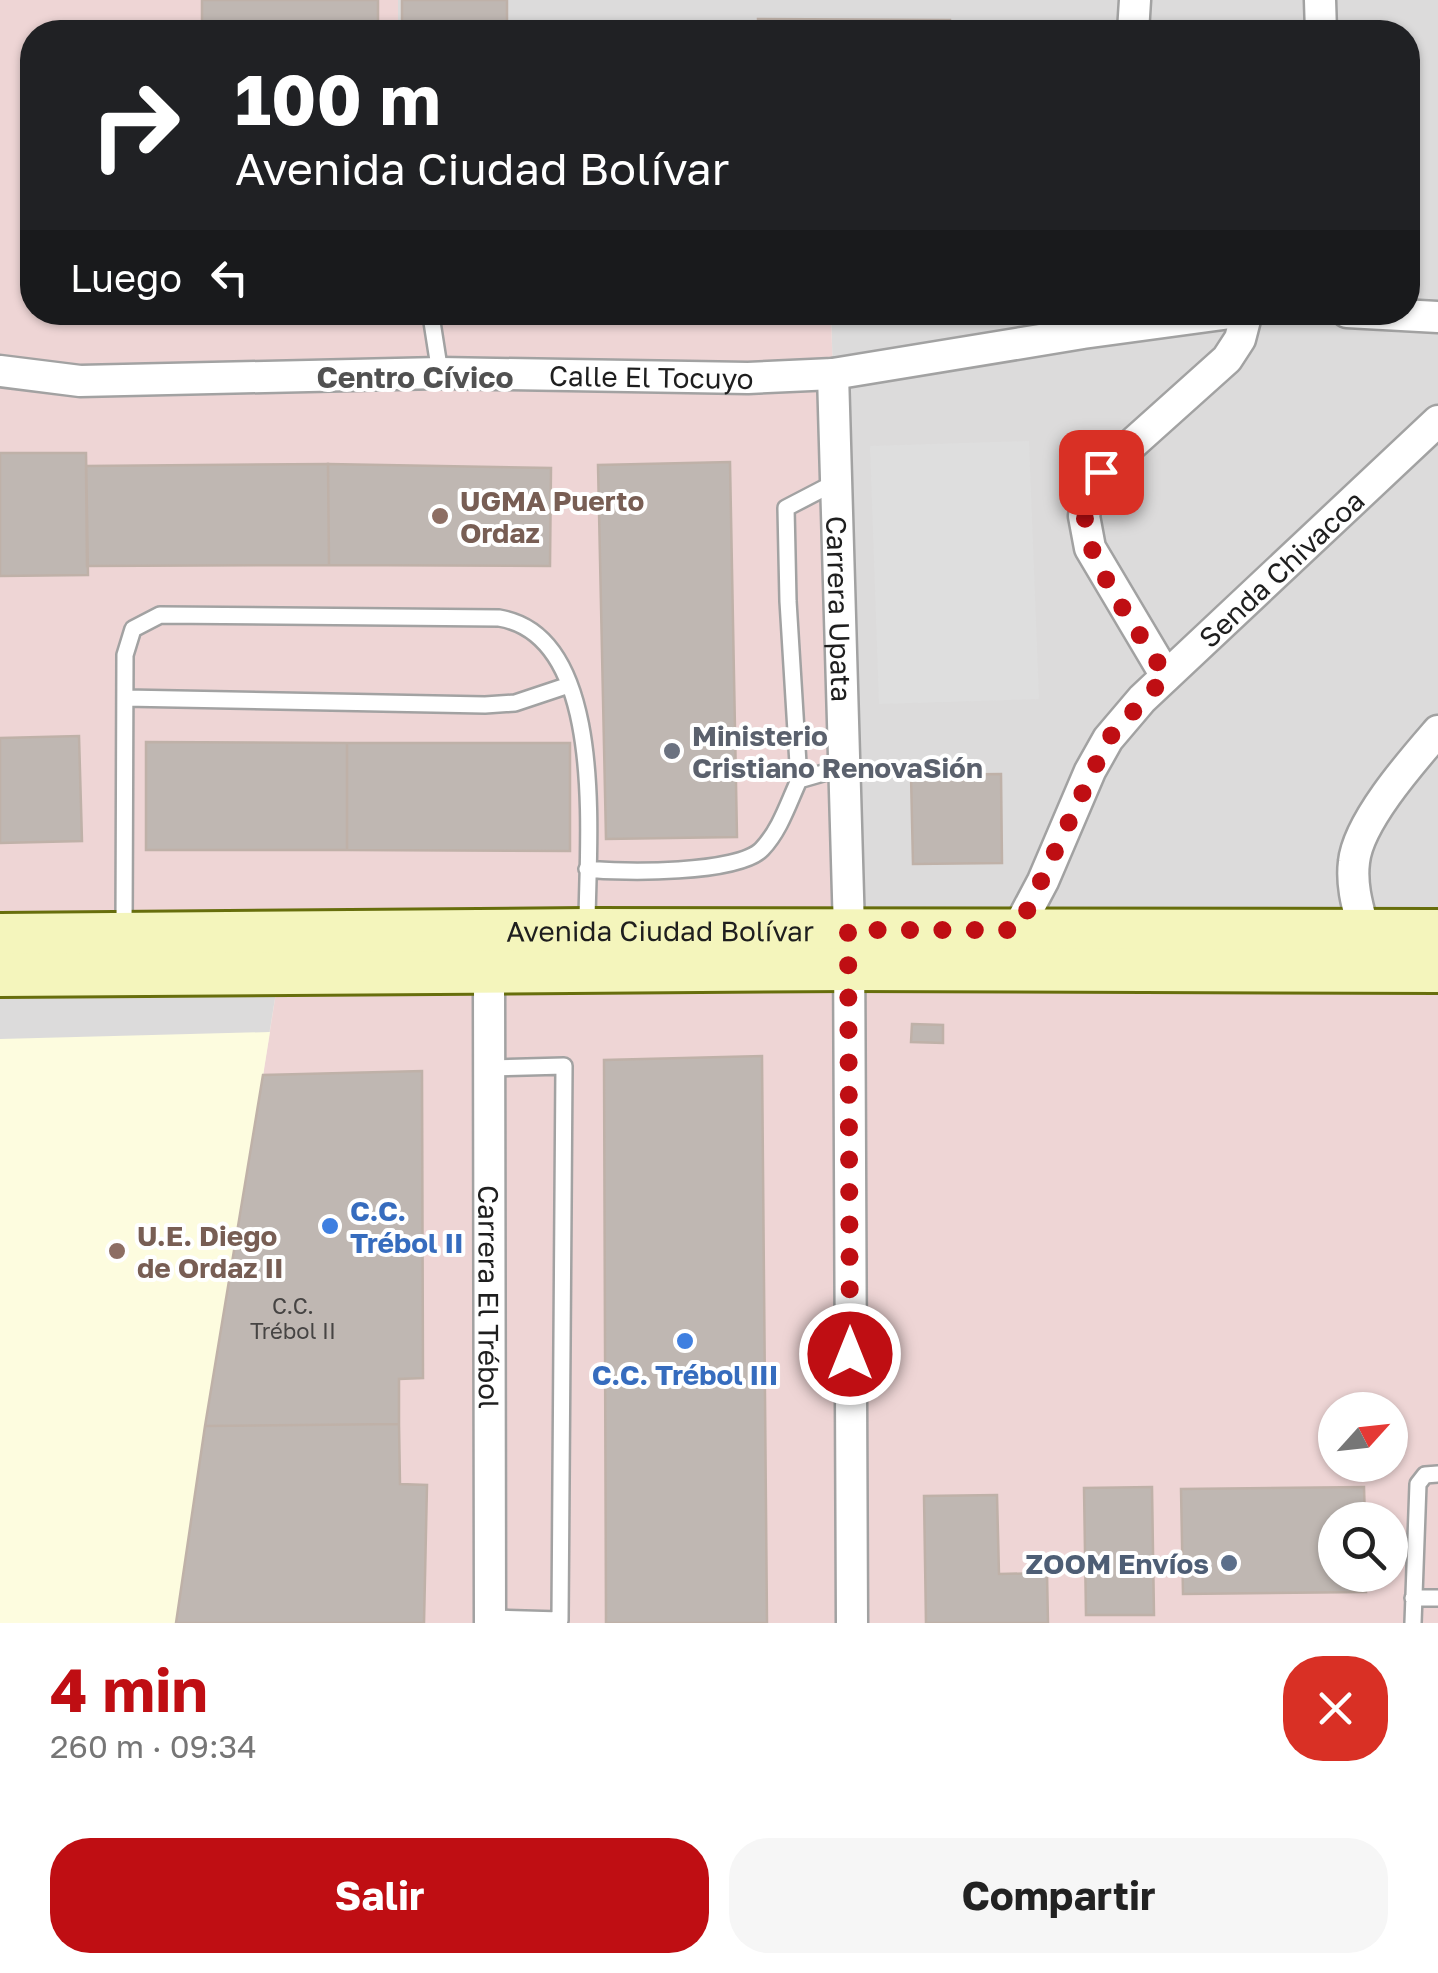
<!DOCTYPE html>
<html lang="es">
<meta charset="utf-8">
<style>
:root{--surface:#fff;--page:#f6f6f6;--text:#222;--muted:#767676;--accent:#bf0e13}
body{margin:0;font-family:"Golos Text",sans-serif;background:var(--page);color:var(--text);height:100vh;display:flex;flex-direction:column;font-size:38px;white-space:nowrap}
*{box-sizing:border-box;margin:0}
p{font-size:32px;color:var(--muted)}
.icon{flex:none;width:55px;height:55px;fill:none;stroke:currentColor;stroke-width:2;stroke-linecap:round;stroke-linejoin:round}
.map{position:relative;height:1623px;overflow:hidden}
.details{display:flex;flex-direction:column;background:var(--surface);flex:1}
.details>*{flex:none}
.hud{position:absolute;left:20px;top:20px;width:1400px;height:305px;border-radius:40px;box-shadow:0 2px 8px #0004;background:#202124;color:#fff;overflow:hidden}
.needle{width:65px;rotate:63deg}
.fabs{position:absolute;left:1318px;top:1392px;display:grid;gap:20px}
.fabs a{display:grid;place-items:center;width:90px;height:90px;border-radius:50%;background:var(--surface);box-shadow:0 2px 8px #0004;font-size:50px}
.pin{position:absolute;display:grid;place-items:center;width:85px;height:85px;color:#fff;margin:-42px;border-radius:20px;box-shadow:0 5px 15px #0006}
.me{position:absolute;width:110px;margin:-55px;rotate:0deg;stroke-linejoin:round;filter:drop-shadow(0 0 8px #0008)}
.turn{display:flex;align-items:center;gap:35px;height:210px;padding:0 50px;font-size:45px}
.turn .icon{width:130px;height:130px;stroke-width:2.5}
.turn b{display:block;font-size:70px;line-height:85px}
.then{display:flex;align-items:center;height:95px;padding:0 50px;background:#0003;gap:20px;font-size:38px}
.round{display:grid;place-items:center;flex:none;width:105px;height:105px;border-radius:40px;background:var(--page)}
.headline{display:flex;align-items:center;justify-content:space-between;height:170px;padding:0 50px}
h1{font-size:60px;font-weight:700;line-height:75px;color:var(--accent)}
.primary-button{display:flex;gap:20px;margin-top:auto;padding:20px 50px}
.primary-button a{flex:1;height:115px;border-radius:40px;background:var(--accent);color:#fff;font-size:40px;font-weight:700;line-height:115px;text-align:center}
.primary-button a+a{background:var(--page);color:var(--text)}
.map>svg:first-child{display:block}
.residential{fill:#dcdbdb}
.commercial{fill:#eed5d5;fill-rule:evenodd}
.education{fill:#fdfcdf}
.parking{fill:#dedede}
.building{fill:#bfb7b2;stroke:#bfb1a8;stroke-width:2.5}
.lines{fill:none;stroke-linecap:round;stroke-linejoin:round}
.lane-casing{stroke:#a2a2a2;stroke-width:20}
.street-casing{stroke:#a2a2a2;stroke-width:35}
.secondary-casing{stroke:#676e0c;stroke-width:48}
.lane{stroke:#fff;stroke-width:15}
.street{stroke:#fff;stroke-width:30}
.secondary{stroke:#f4f5bc;stroke-width:42}
.route{stroke:#bf0e13;stroke-width:18;stroke-dasharray:0 32.4}
.education-dot{fill:#8d6e63;stroke:#fff;stroke-width:4}
.worship-dot{fill:#6b7280;stroke:#fff;stroke-width:4}
.shop-dot{fill:#3f7fe0;stroke:#fff;stroke-width:4}
.service-dot{fill:#5c6f8a;stroke:#fff;stroke-width:4}
.labels{text-anchor:middle;dominant-baseline:central;stroke-width:8;stroke-linejoin:round;paint-order:stroke}
.number-label{font-size:22px;fill:#464443}
.street-label{font-size:28px;fill:#1e1e1e;stroke:#fff}
.education-label{font-size:28px;font-weight:bold;fill:#785e54;stroke:#fff;text-anchor:start}
.worship-label{font-size:28px;font-weight:bold;fill:#5b616d;stroke:#fff;text-anchor:start}
.shop-label{font-size:28px;font-weight:bold;fill:#366cbe;stroke:#fff;text-anchor:start}
.service-label{font-size:28px;font-weight:bold;fill:#4e5e75;stroke:#fff;text-anchor:end}
.neighbourhood-label{font-size:30px;font-weight:bold;fill:#515151;stroke:#fff}
</style>
<div class="map">
<svg width="1438" height="1623" viewBox="0 0 1438 1623">
<rect width="100%" height="100%" fill="#eeebe5"/>
<path class="residential" d="M398,0H1438V971L279,974L205,1426L0,1623V935L833,374L831,313L1408,312V32H398Z"/>
<path class="commercial" d="M0,0H398V32H32V312L831,313L849,930L0,935Z
M1438,971V1623H176L279,974ZM1335,1410H1390V1465H1335ZM1335,1520H1390V1575H1335Z"/>
<path class="education" d="M270,1032L176,1623H0V1039Z"/>
<path class="parking" d="M1029,441L1039,699L879,704L870,446Z"/>
<path class="building" d="M202,0H378V32H202Z
M402,0H507V32H402Z
M758,19L950,20V32H758Z
M0,453H86L88,575L0,576Z
M730,462L737,837L606,839L598,465Z
M328,464L551,468L550,566L329,565Z
M328,464L329,565L87,566L86,466Z
M79,736L82,841L0,843V738Z
M146,742L347,743V850H146Z
M347,743H570V851L347,850Z
M1001,774L1002,863L913,864L911,775Z
M912,1024L943,1025V1043L911,1042Z
M762,1056L767,1623H606L604,1060Z
M422,1071L423,1378L399,1379V1424L205,1426L263,1075Z
M399,1424L400,1484L427,1485L424,1623H176L205,1426Z
M1152,1487L1154,1615H1086L1084,1488Z
M1364,1487L1365,1520H1335V1575H1366V1592L1183,1594L1181,1489Z
M997,1495L999,1574L1047,1573L1048,1623H926L924,1496Z"/>
<g class="lines">
<defs>
<path id="lane" d="M428,312L432,322L440,373
M836,482L786,508L788,601L799,780L844,767
M125,698L485,705L515,703L569,685
M587,869C621,873 739,874 762,849C780,830 788,804 799,780
M124,930L125,655L133,629L160,615L499,618C609,636 587,845 587,925
M489,1068L564,1066L560,1620L490,1618
M1413,1598H1438
M1413,1623L1418,1484L1425,1475L1438,1474"/>
<g id="street">
<path d="M1320,0L1321,32"/>
<path d="M1133,32L1135,0"/>
<path d="M1347,312L1438,317"/>
<path id="s1" d="M0,371L80,381L440,373L748,378L833,374L1083,333L1238,312"/>
<path id="s2" d="M833,374L849,930L852,1623"/>
<path d="M1166,676L1090,548L1084,516L1087,501L1101,472L1227,359L1240,339L1247,312"/>
<path id="s3" d="M1017,930L1043,881L1090,771L1108,739L1142,699L1438,421"/>
<path d="M1364,931C1358,908 1351,886 1354,862C1358,822 1412,761 1438,731"/>
<path id="s4" d="M489,972L490,1623"/>
</g>
<g id="secondary">
<path id="s5" d="M0,935L587,930L1438,931"/>
<path d="M0,975L848,969L1438,971"/>
</g>
</defs>
<use href="#lane" class="lane-casing"/>
<use href="#street" class="street-casing"/>
<use href="#secondary" class="secondary-casing"/>
<use href="#lane" class="lane"/>
<use href="#street" class="street"/>
<use href="#secondary" class="secondary"/>
</g>
<g class="lines">
<path class="route" d="M850,1354L848,930H1018L1108,739L1166,676C1144,639 1083,558 1085,516C1085,500 1092,486 1101,472"/>
</g>
<g class="education-dot">
<circle cx="440" cy="516" r="10"/>
<circle cx="117" cy="1251" r="10"/>
</g>
<circle class="worship-dot" cx="672" cy="751" r="10"/>
<g class="shop-dot">
<circle cx="330" cy="1226" r="10"/>
<circle cx="685" cy="1341" r="10"/>
</g>
<circle class="service-dot" cx="1229" cy="1563" r="10"/>
<g class="labels">
<g class="number-label">
<text x="293" y="1305">C.C.<tspan x="293" dy="25">Trébol II</tspan></text>
</g>
<g class="street-label">
<text stroke="none"><textPath href="#s1" startOffset="652">Calle El Tocuyo</textPath></text>
<text stroke="none"><textPath href="#s3" startOffset="455">Senda Chivacoa</textPath></text>
<text stroke="none"><textPath href="#s2" startOffset="235">Carrera Upata</textPath></text>
<text stroke="none"><textPath href="#s5" startOffset="660">Avenida Ciudad Bolívar</textPath></text>
<text stroke="none"><textPath href="#s4" startOffset="325">Carrera El Trébol</textPath></text>
</g>
<g class="education-label">
<text x="460" y="500">UGMA Puerto<tspan x="460" dy="32">Ordaz</tspan></text>
<text x="137" y="1235">U.E. Diego<tspan x="137" dy="32">de Ordaz II</tspan></text>
</g>
<g class="worship-label">
<text x="692" y="735">Ministerio<tspan x="692" dy="32">Cristiano RenovaSión</tspan></text>
</g>
<g class="shop-label">
<text x="350" y="1210">C.C.<tspan x="350" dy="32">Trébol II</tspan></text>
<text x="685" y="1374" text-anchor="middle">C.C. Trébol III</text>
</g>
<g class="service-label">
<text x="1209" y="1563">ZOOM Envíos</text>
</g>
<g class="neighbourhood-label">
<text x="415" y="377">Centro Cívico</text>
</g>
</g>
</svg>
<div class="fabs">
<a><svg class="needle" viewBox="-14 -14 28 28"><path d="M0-13l5 13h-10z" fill="#e53935"/><path d="M0 13l5-13h-10z" fill="#767676"/></svg></a>
<a><svg class="icon" aria-label="search" viewBox="0 0 24 24"><circle cx="10" cy="10" r="6"/><path d="M15 15l6 6"/></svg></a>
</div>
<div class="pin" style="left:1101px;top:472px;background:#d93025"><svg class="icon" aria-label="arrive" viewBox="0 0 24 24"><path d="M6 21V4h12l-3 4 3 4H6"/></svg></div>
<svg class="me" style="left:850px;top:1354px" viewBox="-20 -20 40 40"><circle r="17" fill="#bf0e13" stroke="#fff" stroke-width="3"/><path d="M0-11L8 9 0 5-8 9z" fill="#fff"/></svg>
<div class="hud">
<div class="turn"><svg class="icon" aria-label="right" viewBox="0 0 24 24"><path d="M7 20v-9h11M14 6l5 5-5 5"/></svg><div><b>100 m</b>Avenida Ciudad Bolívar</div></div>
<div class="then">Luego<svg class="icon" aria-label="left" viewBox="0 0 24 24"><path d="M17 20v-9H6M10 6l-5 5 5 5"/></svg></div>
</div>
</div>
<section class="details">
<div class="headline"><div><h1>4 min</h1><p>260 m · 09:34</p></div><a class="round" style="background:#d93025;color:#fff"><svg class="icon" aria-label="close" viewBox="0 0 24 24"><path d="M6 6l12 12M18 6L6 18"/></svg></a></div>
<div class="primary-button"><a>Salir</a><a>Compartir</a></div>
</section>
